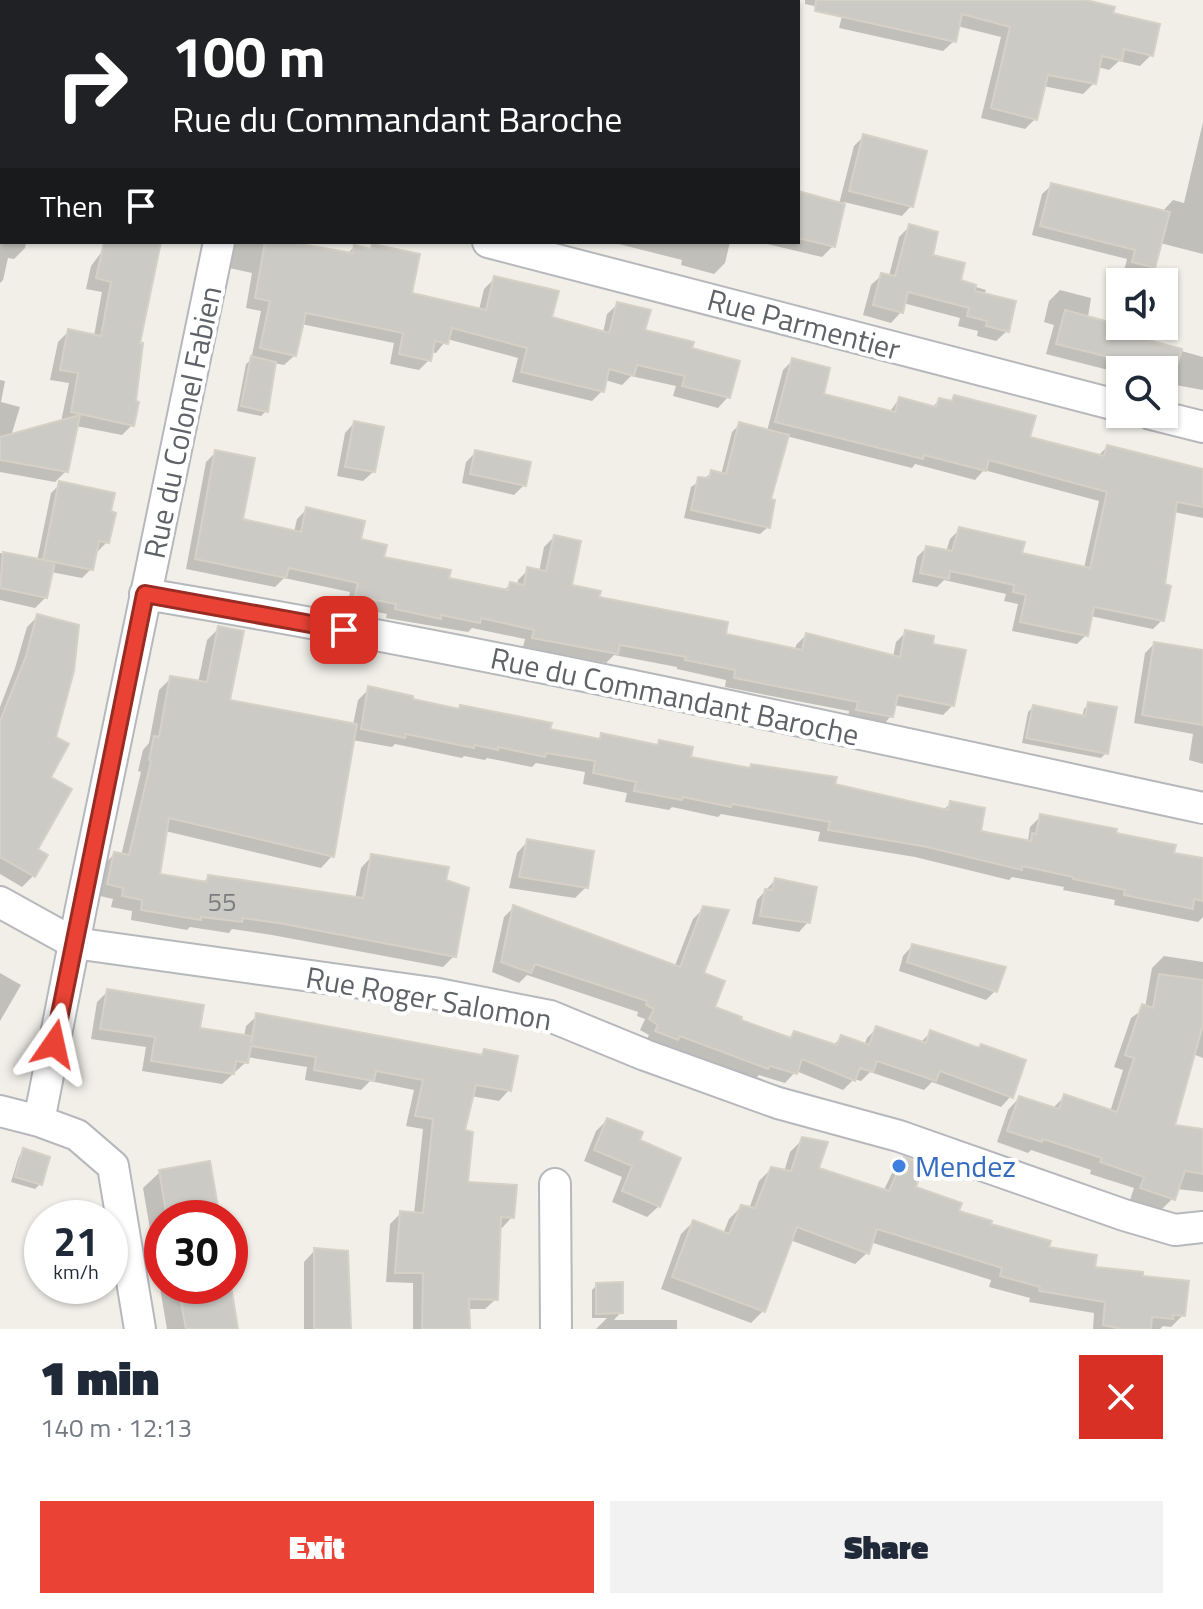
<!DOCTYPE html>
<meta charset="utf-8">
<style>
:root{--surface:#fff;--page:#f2f2f3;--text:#1f2937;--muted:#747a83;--accent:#ea4335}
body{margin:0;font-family:"Titillium Web",sans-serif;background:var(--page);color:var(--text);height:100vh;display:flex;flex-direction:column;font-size:30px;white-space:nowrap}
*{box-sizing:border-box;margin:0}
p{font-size:26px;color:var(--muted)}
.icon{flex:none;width:44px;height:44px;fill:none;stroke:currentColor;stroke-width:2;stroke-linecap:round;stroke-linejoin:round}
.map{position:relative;height:1329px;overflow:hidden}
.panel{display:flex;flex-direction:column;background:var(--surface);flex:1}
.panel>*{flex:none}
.banner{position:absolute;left:0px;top:0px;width:800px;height:244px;box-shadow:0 2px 6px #0004;background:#202124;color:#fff;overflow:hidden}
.fabs{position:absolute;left:1106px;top:268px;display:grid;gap:16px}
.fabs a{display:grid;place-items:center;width:72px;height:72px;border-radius:0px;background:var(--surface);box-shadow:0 2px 6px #0004;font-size:40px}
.speed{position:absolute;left:24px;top:1200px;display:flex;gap:16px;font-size:40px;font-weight:700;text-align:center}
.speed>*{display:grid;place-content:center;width:104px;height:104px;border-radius:50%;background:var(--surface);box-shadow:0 2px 6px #0004;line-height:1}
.speed small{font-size:20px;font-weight:400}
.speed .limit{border:12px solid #d22;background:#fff;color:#111}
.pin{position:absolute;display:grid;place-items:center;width:68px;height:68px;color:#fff;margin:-34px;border-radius:16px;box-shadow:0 4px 12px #0006}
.me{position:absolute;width:88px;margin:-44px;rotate:11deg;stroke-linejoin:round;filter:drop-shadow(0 0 6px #0008)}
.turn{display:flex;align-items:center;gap:28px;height:168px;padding:0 40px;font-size:36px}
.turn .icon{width:104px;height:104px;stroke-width:2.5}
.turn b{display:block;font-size:56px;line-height:68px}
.then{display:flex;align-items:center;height:76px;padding:0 40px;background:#0003;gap:16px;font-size:30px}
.round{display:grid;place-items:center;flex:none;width:84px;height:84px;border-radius:0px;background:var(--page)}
.headline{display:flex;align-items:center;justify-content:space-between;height:136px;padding:0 40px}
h1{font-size:48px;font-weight:800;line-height:60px}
.cta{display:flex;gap:16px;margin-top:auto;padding:16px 40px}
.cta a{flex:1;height:92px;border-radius:0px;background:var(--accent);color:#fff;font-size:32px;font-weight:800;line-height:92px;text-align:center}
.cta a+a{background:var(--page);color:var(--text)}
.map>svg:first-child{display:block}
.shadow{fill:#0003}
.building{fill:#cccac5;stroke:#d6d1c6;stroke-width:2}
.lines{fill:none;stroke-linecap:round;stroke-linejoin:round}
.street-casing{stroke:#b5b8bc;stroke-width:34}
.street{stroke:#fff;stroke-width:30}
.route-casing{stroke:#982c22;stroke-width:20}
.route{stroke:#ea4335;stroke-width:14}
.shop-dot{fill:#3f7fe0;stroke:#fff;stroke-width:3}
.labels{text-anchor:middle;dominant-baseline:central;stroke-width:8;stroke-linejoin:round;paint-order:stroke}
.number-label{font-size:26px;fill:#7a7d7f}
.street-label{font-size:30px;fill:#5f6368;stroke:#fff}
.shop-label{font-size:30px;fill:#366cbe;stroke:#fff;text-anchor:start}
</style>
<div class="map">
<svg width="1203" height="1329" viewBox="0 0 1203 1329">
<rect width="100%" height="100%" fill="#f1efe8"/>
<path class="shadow" d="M0,0H58L59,2H2V32Z
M148,0H226L147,2Z
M302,0H359L302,2Z
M619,0H646L619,2Z
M805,0H1077L1111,14L1151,55L1140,66L1119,61L1109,70L1098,67L1094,83L1083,94L1043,86L1035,119L1025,129L981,118L1001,37L957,26L954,41L943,51L839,28L843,12L805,4Z
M1203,122V254L1160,243L1153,267L1144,276L1124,271L1127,259L1032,235L1042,194L1052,185L1162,212L1173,200L1184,203Z
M864,136L911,206L902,216L844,202L833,246L822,257L759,242H798V193L839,204L854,146Z
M0,212L2,242H26L25,248L14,259L8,258L3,280L0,283Z
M910,226L930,256L959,282L986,290L984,295L1007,331L996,341L977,336L978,331L958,326L960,318L903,303L901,312L891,323L863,315L871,285L882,275L889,276L899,237Z
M109,242H159L138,344L132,425L122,435L76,426L66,471L55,482L0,472V380L5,381L1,402L20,407L11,436L61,422L69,383L50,380L58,342L68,332L94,336L102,292L86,289L91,266Z
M229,242H284L347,254L354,247L368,250L373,246L409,294L479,310L484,289L495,278L549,318L603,333L607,314L618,304L643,332L690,350L728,397L718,408L673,396L676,386L631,376L622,385L605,380L602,391L592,401L512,382L518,358L447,339L436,353L431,352L429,360L419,370L390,364L394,343L301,324L295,355L284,365L274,363L266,411L261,416L237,411L246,364L251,360L261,311L246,308L252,273L225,267Z
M611,242H730L725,263L714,274L681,265L682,260Z
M1060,290L1091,298L1088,317L1120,324L1146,341L1203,357V390L1170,384L1164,392V370H1120V373L1046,354L1054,325L1044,322L1049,301Z
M793,360L821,395L889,413L899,399L932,408L939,400L949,402L955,397L1028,438L1098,456L1107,447L1203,472V518L1174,512L1163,586L1162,620L1153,629L1090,616L1086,635L1077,644L1012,631L1018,604L1004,601L1006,594L944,580L937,587L912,582L917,557L926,548L946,552L950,539L960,529L1020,554L1084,568L1099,501L984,470L975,480L915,464L912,468L786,436L769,501L768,527L760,534L684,518L691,487L712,473L721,475L732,432L740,424L767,431L783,370Z
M354,423L373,472L363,481L337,476L345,433Z
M216,452L241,520L294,532L297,519L307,509L359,541L382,559L447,579L503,591L511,584L517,586L518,580L528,570L539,572L544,547L554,537L570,587L597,598L723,636L795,651L796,645L806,635L893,657L896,642L906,632L931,645L953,705L943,715L894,705L891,716L882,726L848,719L849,711L725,687L726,680L677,669V667L614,655L606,663L523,647L525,639L472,628L468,632L386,618L387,614L347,606L350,592L284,578L275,587L186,569L206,462Z
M476,452L524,485L514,495L462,483L466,462Z
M60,484L107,542L98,551H95L91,569L82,578L51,572L46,597L35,608L0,600V553L37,561L51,493Z
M38,616L54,738L35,850L45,856L33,876L22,887L0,874V707L15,668L27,627Z
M219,628L227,702L353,725L358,700L369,689L410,701L457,710L460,707L548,731L596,740L602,735L656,746L660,742L688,759L748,769L752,766L942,811L951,803L978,833L1028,841L1030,827L1041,816L1114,835L1172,854L1203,860V917L1198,922L1114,905L1115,900L1063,890L1064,887L1012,877L1009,880L915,857L818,841L820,832L721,814L718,817L672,807L669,810L625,802L627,793L583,784L585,772L536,763L532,767L487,758L485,760L464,756L462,758L395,744L392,747L352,740L332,856L321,868L165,831L158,876L202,883L209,877L355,899L361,868L372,856L444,881L454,956L443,967L272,935L232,929L229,933L190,927L187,930L131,920L132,911L111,907L113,899L96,895L103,866L114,854L121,856L141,772L138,771L143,750L149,743L159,690L171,678L198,683L207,640Z
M1154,644L1203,652V764L1189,760L1193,734L1134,723L1145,653Z
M1089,704L1106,753L1101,758L1022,743L1028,712L1033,707L1082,718L1084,709Z
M528,841L586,887L575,898L509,888L517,853Z
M775,880L808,922L799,932L752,924L757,900Z
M514,907L674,968L693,919L703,909L702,974L713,1008L739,1021L788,1039L795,1033L833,1046L841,1037L864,1046L867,1038L877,1028L920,1043L931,1032L1011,1096L1001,1107L932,1082L924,1090L870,1072L861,1081L854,1079L843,1090L796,1071L785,1083L759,1075L756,1078L669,1046L666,1049L646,1041L649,1035L640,1030L645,1019L637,1016L638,1012L527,975L519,983L492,972L504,917Z
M912,946L995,991L986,1000L899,971L903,956Z
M1164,956L1203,962V1058L1193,1054L1172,1127L1203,1131V1192L1177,1189L1173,1198L1161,1210L1130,1200L1134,1188L1090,1174L1091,1170L1031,1150L1028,1153L997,1142L1008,1110L1019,1098L1052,1109L1065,1096L1110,1112L1123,1070L1114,1067L1131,1018L1145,1008L1152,968Z
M0,973L21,985L0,1021Z
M107,992L198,1029L244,1037L246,1026L257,1016L479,1057L484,1051L509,1090L499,1101L471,1096L463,1131L466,1183L512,1217L502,1228L498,1227L496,1299L485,1309H468V1329H413V1283L386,1282L390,1224L401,1213L414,1214L423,1129L406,1126L414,1090L370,1081L361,1090L305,1080L307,1067L247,1057L246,1062L222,1084L142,1071L146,1047L91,1039L97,1002Z
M607,1120L659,1206L647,1217L612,1202L622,1177L584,1161L596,1131Z
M802,1140L816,1169L883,1192L893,1171L905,1159L914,1188L956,1212L1092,1269L1140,1278L1183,1315L1171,1327L1163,1326L1160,1329H1093L1094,1313L1029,1302L1030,1298L989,1287L991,1280L870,1242L867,1253L855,1264L790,1240L763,1311L751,1323L661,1289L681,1234L693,1222L723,1234L729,1219L741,1207L749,1209L759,1181L771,1169L784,1172L790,1152Z
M24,1151L40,1184L35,1189L11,1182L19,1156Z
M160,1172L218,1218H162V1286H229L236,1329H167L143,1188Z
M315,1250L349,1329H304V1262Z
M597,1285L621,1312L614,1320H677V1329H596L607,1318H592V1290Z"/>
<path class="building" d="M816,0H1086L1115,7L1113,13L1160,24L1153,56L1124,49L1122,61L1102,56L1096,84L1048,75L1037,120L991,108L1010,27L962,14L956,42L815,11Z
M863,134L927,151L913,207L849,191Z
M1051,183L1170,212L1155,268L1132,262L1135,250L1040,226Z
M798,191L845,204L835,247L798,238Z
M909,224L938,232L933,255L965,263L961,280L976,285L975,291L1016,301L1009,332L986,326L987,321L967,316L969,308L908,292L903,313L873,305L881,273L895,276Z
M104,242H161L140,343H143L136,401L139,402L134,426L71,412L78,373L60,370L68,329L101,336L111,282L96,278Z
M265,242H288L353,253L354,245L371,249L372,244L420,254L412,293L486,310L494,276L559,291L552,317L609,333L617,302L651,310L645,330L694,342L692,348L740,361L730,398L682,386L685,376L637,365L634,376L609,369L604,392L521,372L527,348L452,328L448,344L435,341L431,361L399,354L403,333L306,313L296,356L260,348L270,301L255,298Z
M1065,310L1150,333L1148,340L1182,349L1176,370H1135L1137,364L1056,344Z
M251,356L276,362L268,412L241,406Z
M792,358L830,368L824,394L895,412L899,397L936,407L939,398L952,401L954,395L1036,416L1030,437L1104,456L1107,445L1203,469V507L1177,502L1165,584L1171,586L1164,621L1094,607L1088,636L1067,632L1020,622L1026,595L1013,592L1014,585L950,571L949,579L920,573L926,546L952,551L959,527L1025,542L1022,553L1090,568L1107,492L989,460L986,471L924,455L923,459L775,422Z
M80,415L68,472L0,460V437Z
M354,421L384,427L375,472L345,467Z
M739,422L789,435L771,499L775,500L770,528L691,510L698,477L709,478L711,470L726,474Z
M215,450L255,458L243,519L301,532L306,507L365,521L361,539L387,545L384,557L451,570L449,578L508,590L510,582L524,585L527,567L546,571L554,535L581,541L572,585L601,591L599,597L728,622L726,634L802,650L806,633L900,657L905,630L934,636L933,644L966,650L954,706L898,695L893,717L856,710L858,702L734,678L735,670L685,660L686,657L620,645L618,654L532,638L534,630L481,618L480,623L441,615V619L395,609L396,604L355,596L358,583L289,568L286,578L195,559Z
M475,450L531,462L526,486L470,474Z
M59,481L115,493L111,511L116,513L109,543L99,541L93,570L43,560Z
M3,552L55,562L47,598L0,588Z
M37,614L79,625L74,671L56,737L69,744L51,777L72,789L38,849L48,855L35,877L0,857V721L26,656Z
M218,626L244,631L230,700L357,724L334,857L169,818L160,874L207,882L208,875L363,898L371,854L449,867L446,880L469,888L456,957L284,924L243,918L242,922L201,917V920L141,910L142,900L122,896L123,888L107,884L114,852L129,855L151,761L149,760L154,736L159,737L170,676L207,682Z
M1154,642L1203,650V725L1142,715Z
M368,686L413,696V699L459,709L460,705L552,723L550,729L600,739L601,733L658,745L659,740L693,747L691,757L750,768L751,764L837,777L835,784L948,810L950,801L985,808L981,831L1031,841L1032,833L1036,834L1040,814L1117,829L1116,833L1176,845L1174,853L1203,858V901L1194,899L1193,909L1124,895L1125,890L1073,879V877L1022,866V870L927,847L828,830L830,822L732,804L731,807L683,797L682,800L634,791L636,782L593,773L595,761L546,753L545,757L498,747V750L475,745L474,748L406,734L405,738L361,729Z
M1088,702L1117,707L1108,754L1026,738L1033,705L1085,716Z
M527,839L594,851L588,888L519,877Z
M775,878L817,887L810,923L760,916L765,889L772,890Z
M513,905L680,967L703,906L729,910L704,973L725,981L715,1007L742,1017L741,1020L791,1038L794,1031L837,1045L841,1035L869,1045L876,1026L926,1043L930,1030L979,1048L981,1044L1026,1060L1013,1098L940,1071L936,1081L877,1061L873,1072L860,1068L855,1081L802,1059L797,1074L770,1066L768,1069L680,1036L678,1040L655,1031L658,1025L649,1019L654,1009L646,1005L647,1001L535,964L531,973L501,962Z
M912,944L1006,967L997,992L907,962Z
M1159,974L1203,980V1025L1175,1125L1203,1129V1174L1185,1171L1175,1200L1140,1188L1144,1177L1100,1162L1102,1158L1043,1139L1042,1142L1007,1131L1019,1096L1059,1109L1064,1094L1117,1112L1134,1058L1125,1055L1142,1004L1153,1008Z
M107,989L204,1005L200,1028L252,1036L251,1043L256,1013L482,1055L484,1049L518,1056L511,1091L476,1085L465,1130L473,1132L468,1182L517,1185L514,1218L501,1217L498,1300L469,1299L470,1329H422L423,1273H395L400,1211L423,1213L433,1119L415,1116L423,1080L376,1071L374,1081L314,1070L316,1057L251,1046L248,1063L236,1061L234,1074L151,1061L155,1037L100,1029Z
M607,1118L643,1132L640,1140L681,1158L660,1207L622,1191L632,1166L594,1150Z
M802,1137L828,1142L819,1168L889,1191L904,1157L924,1164L916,1187L962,1203L959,1211L992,1221L991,1224L1051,1241L1049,1247L1097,1255L1095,1267L1143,1272V1276L1189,1281L1185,1316L1173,1315V1319L1152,1317L1151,1329H1121L1103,1325L1105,1302L1039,1291L1040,1287L1000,1276L1002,1268L877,1229L869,1254L797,1227L765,1312L672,1277L693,1220L729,1234L741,1205L755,1208L771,1167L791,1171Z
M23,1148L50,1157L42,1185L15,1177Z
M210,1161L220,1218H167L159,1170Z
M314,1248L348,1251L351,1329H314Z
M623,1282V1313L596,1314V1283Z
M178,1286H231L238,1329H186Z"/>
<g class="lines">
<defs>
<path id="street" d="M268,2V0
M488,242L1120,406
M1151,414L1203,427
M145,594C500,653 852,732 1203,808
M0,902L74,943L433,993L550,1016L645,1055L778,1103L899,1136L1124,1215L1175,1230L1203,1227
M0,1111L39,1121L77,1135L113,1166L140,1329
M39,1121L81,908L219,242
M555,1184L556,1329"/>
</defs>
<use href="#street" class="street-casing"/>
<use href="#street" class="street"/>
</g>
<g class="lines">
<defs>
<path id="route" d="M54,1044L145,594L344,630"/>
</defs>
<use href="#route" class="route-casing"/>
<use href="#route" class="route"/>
</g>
<circle class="shop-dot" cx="899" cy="1166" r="8"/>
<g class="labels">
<g class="number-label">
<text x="222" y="901">55</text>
</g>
<g class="street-label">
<text transform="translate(804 324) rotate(15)">Rue Parmentier</text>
<text transform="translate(182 422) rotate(-78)">Rue du Colonel Fabien</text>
<text transform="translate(675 696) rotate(12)">Rue du Commandant Baroche</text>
<text transform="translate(429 998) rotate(10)">Rue Roger Salomon</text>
</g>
<g class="shop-label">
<text x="915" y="1166">Mendez</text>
</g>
</g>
</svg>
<div class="fabs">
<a><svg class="icon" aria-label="sound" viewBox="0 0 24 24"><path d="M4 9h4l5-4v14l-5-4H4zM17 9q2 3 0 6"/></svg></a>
<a><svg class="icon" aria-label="search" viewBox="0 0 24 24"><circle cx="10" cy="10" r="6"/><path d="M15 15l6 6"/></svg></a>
</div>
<div class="speed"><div>21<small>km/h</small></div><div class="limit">30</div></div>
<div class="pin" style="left:344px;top:630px;background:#d93025"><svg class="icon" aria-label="arrive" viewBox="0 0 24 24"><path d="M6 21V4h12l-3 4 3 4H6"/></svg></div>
<svg class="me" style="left:54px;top:1044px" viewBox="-20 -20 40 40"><path d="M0-17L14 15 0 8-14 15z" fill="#ea4335" stroke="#fff" stroke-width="4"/></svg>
<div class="banner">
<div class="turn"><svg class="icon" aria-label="right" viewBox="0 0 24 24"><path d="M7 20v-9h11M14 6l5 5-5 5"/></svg><div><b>100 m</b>Rue du Commandant Baroche</div></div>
<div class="then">Then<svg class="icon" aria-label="arrive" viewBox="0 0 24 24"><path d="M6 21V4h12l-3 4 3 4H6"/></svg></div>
</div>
</div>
<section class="panel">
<div class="headline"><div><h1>1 min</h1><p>140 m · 12:13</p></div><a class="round" style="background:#d93025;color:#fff"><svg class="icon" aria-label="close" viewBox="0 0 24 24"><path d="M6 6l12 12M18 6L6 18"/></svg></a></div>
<div class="cta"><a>Exit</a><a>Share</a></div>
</section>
